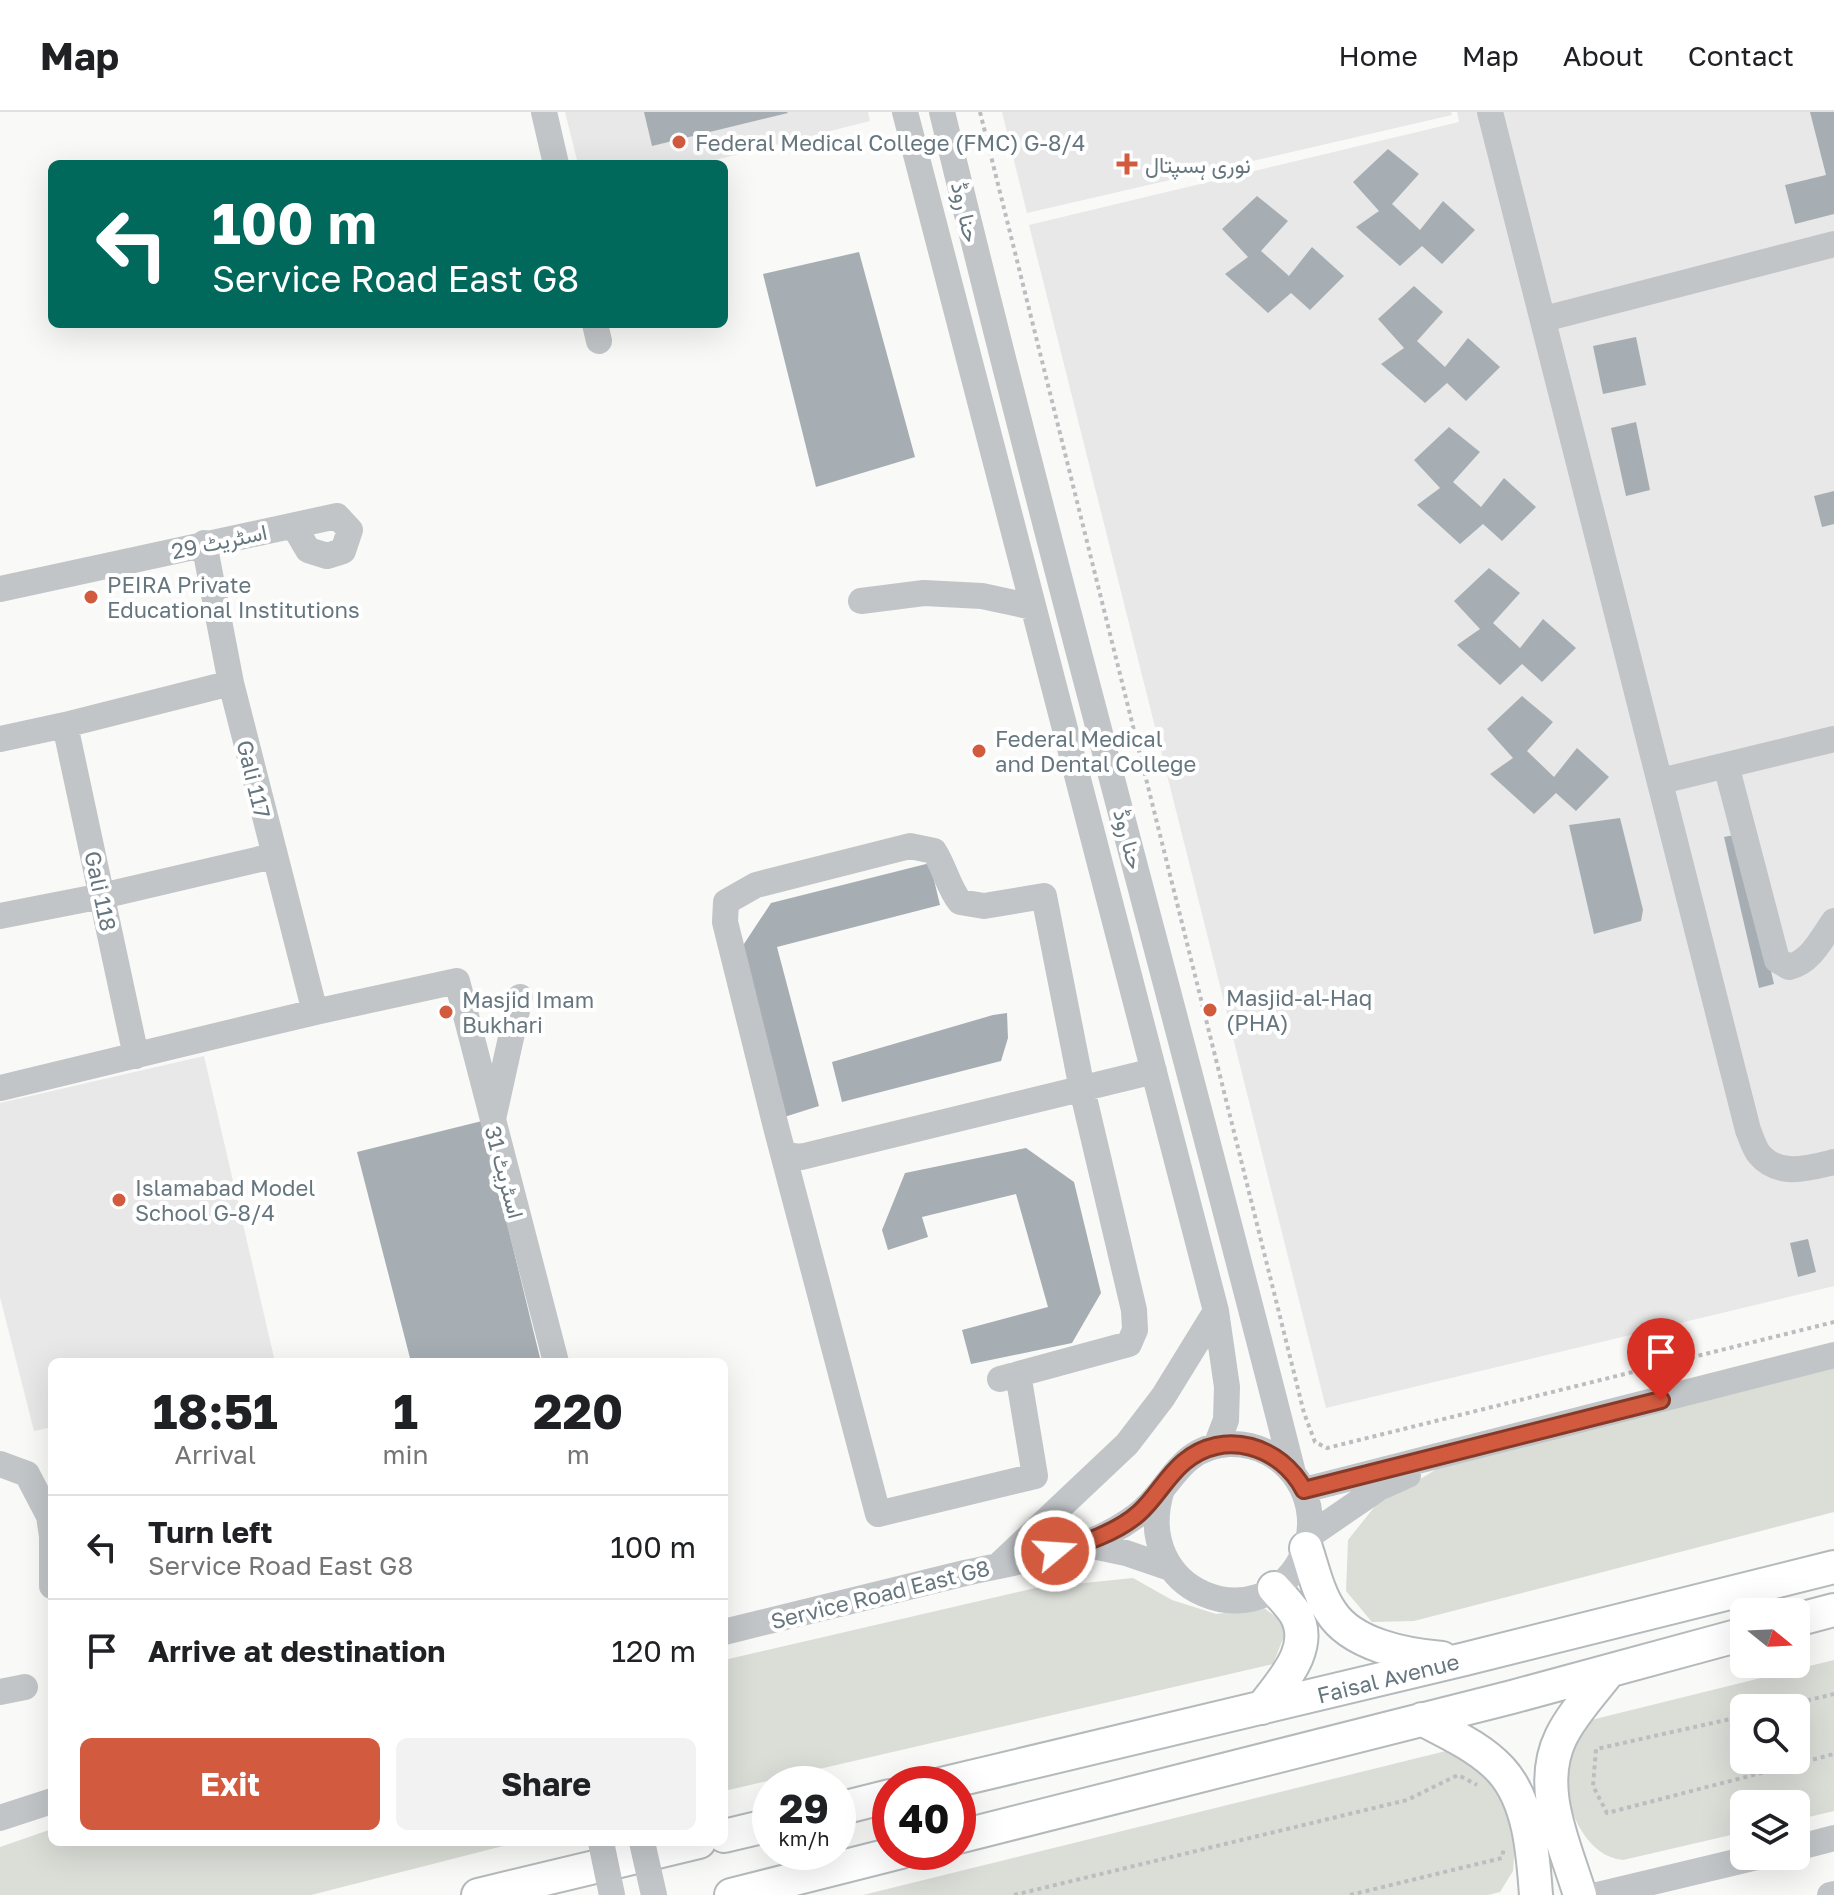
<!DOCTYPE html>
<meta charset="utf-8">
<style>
:root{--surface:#fff;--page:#f2f2f2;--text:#202124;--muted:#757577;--line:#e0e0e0;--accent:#d25a3e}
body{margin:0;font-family:"Golos Text",Vazirmatn,sans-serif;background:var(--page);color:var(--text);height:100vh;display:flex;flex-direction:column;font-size:30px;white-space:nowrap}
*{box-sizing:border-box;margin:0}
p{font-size:26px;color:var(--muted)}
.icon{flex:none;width:44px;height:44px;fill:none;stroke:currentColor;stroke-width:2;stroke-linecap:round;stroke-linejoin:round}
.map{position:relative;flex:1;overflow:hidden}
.details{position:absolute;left:48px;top:1246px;width:680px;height:488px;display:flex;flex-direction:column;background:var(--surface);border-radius:12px;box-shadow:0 8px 32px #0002}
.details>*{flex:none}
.guide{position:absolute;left:48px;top:48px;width:680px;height:168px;border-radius:12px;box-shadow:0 8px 32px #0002;background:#00695c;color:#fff;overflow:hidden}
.needle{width:52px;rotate:108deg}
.fabs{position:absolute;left:1730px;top:1486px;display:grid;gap:16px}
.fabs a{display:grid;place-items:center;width:80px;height:80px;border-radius:12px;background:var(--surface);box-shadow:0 8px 32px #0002;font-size:40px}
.speed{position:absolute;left:752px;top:1654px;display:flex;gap:16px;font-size:40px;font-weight:700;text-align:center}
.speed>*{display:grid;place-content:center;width:104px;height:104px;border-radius:50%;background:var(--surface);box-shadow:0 8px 32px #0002;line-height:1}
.speed small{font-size:20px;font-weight:400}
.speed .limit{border:12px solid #d22;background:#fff;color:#111}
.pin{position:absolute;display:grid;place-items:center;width:68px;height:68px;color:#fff;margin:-82px -34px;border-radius:50% 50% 50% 0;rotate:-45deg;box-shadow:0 0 8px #0007}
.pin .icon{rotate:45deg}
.me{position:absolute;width:88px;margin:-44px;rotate:72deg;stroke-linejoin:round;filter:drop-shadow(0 0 6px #0008)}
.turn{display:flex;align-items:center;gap:28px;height:168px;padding:0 32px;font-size:36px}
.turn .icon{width:104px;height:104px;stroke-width:2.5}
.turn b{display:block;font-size:56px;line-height:68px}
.eta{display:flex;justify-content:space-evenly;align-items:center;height:136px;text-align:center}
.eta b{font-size:48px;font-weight:700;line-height:56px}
.primary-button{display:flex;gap:16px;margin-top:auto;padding:16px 32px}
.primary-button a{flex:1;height:92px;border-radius:12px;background:var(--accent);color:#fff;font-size:32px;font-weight:700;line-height:92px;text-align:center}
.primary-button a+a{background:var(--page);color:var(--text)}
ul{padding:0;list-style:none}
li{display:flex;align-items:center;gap:24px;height:104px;padding:0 32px;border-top:2px solid var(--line)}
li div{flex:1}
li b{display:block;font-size:30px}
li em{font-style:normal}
header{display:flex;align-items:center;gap:48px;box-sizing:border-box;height:112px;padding:0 40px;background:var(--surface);border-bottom:2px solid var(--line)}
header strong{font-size:38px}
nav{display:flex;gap:44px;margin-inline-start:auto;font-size:28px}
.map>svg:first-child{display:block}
.built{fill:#e7e8e7}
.green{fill:#daded7;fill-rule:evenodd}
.building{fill:#a6aeb3}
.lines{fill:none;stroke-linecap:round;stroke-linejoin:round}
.major-casing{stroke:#b4b9bc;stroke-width:36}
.path{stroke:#bbbec0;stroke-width:4;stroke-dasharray:4 4;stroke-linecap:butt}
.minor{stroke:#c1c5c8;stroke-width:26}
.major{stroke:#fff;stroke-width:32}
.minor-bridge{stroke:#c1c5c8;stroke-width:26}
.route-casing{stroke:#883a28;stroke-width:20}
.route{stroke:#d25a3e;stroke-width:14}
.poi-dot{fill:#d25a3e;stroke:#fff;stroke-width:3}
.labels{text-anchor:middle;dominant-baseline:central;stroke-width:8;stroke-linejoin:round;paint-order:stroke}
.poi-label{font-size:22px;fill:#66767f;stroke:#fff;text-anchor:start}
.street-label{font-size:22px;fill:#66767f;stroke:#fff}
</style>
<header>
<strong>Map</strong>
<nav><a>Home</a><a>Map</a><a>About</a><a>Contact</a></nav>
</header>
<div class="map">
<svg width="1834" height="1783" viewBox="0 0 1834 1783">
<rect width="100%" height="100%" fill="#f9f9f7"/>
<path class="built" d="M565,0H868L870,9L699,52H578Z
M1002,0H1451L1452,3L1027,101Z
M1457,0H1834V1174L1326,1296L1029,113L1459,10Z
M204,944L275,1250H52V1315L34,1319L0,1185V991Z"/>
<path class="green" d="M1834,1252V1400L1414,1509L1372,1510L1346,1479L1348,1428L1376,1393L1437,1357Z
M1133,1466L1172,1488L1216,1502L1264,1496L1288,1514L1273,1552L724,1679V1548L1035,1476Z
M1834,1548V1699L1796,1708V1692H1744V1720L1623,1748C1585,1745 1562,1691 1567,1657C1569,1641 1578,1624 1583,1610ZM1744,1596H1796V1648H1744Z
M1458,1636L1499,1668L1517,1707L1513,1759L1500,1780L1488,1783H863Z
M52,1717V1730H519L311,1783H0V1735Z"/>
<path class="building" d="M644,0H787L788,1L652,34Z
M1810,0H1834V102L1795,112L1785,73L1826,63Z
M1388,37L1419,62L1392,92L1420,118L1443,89L1475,118L1442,152L1422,134L1400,154L1356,115L1379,99L1353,70Z
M1257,84L1288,109L1261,139L1289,164L1312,135L1344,164L1310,198L1291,181L1268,201L1225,162L1248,145L1222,117Z
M859,140L915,345L816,375L763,162Z
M1414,174L1443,200L1417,229L1445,255L1468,226L1500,255L1466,289L1447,271L1425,291L1381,252L1404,236L1378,207Z
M1636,225L1646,273L1603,282L1593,234Z
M1636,310L1650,378L1626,384L1611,316Z
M1449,315L1480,340L1453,370L1481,395L1504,366L1536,395L1502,429L1483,412L1460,432L1417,393L1440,376L1414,348Z
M1834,379V412L1822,415L1814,384Z
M1489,456L1520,481L1493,511L1520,536L1543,507L1576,536L1542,570L1522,552L1500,573L1457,533L1480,517L1454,489Z
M1522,584L1553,610L1527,639L1554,665L1577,636L1609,665L1576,699L1556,681L1534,702L1490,662L1513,646L1487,617Z
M1620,706L1643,798L1641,809L1594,822L1569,713Z
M1739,722L1774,872L1759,876L1724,725Z
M930,751L940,793L777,835L819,994L778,1007L740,838L771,791Z
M1007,901L1008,926L1001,949L842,990L832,950L993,903Z
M482,1009L541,1250H411L357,1040Z
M1026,1036L1074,1070L1101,1181L1072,1231L971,1252L962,1218L1048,1195L1016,1082L922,1105L928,1125L888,1138L882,1118L905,1061Z
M1808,1127L1816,1160L1798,1165L1790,1131Z"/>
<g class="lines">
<defs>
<path id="major" d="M1306,1436C1313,1457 1318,1481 1331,1500C1352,1533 1406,1543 1442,1546
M1796,1508L1834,1498
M1262,1596C1281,1570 1316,1536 1295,1501C1289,1492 1281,1484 1274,1476
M1422,1607C1449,1622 1480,1635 1501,1658C1530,1690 1533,1742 1536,1783
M941,1672L1465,1547L1834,1455
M838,1697L890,1684
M724,1724L770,1713
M958,1725L1512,1585L1744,1522
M478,1783L699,1730
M731,1783L901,1740
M1580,1783C1565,1733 1536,1676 1561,1625C1572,1602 1593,1580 1609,1559"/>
</defs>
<use href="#major" class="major-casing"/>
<path class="path" d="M980,0L1304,1301L1315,1330L1327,1336L1834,1210
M1776,1596L1834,1582
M1744,1604L1596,1637L1593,1674L1607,1701L1834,1642
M1014,1783L1407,1688L1458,1663L1477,1673
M1350,1783L1502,1746L1504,1735"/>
<path class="minor" d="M544,0L556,52
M905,0L1216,1199L1227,1275L1226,1308L1216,1334
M942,0C1052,455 1178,907 1293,1361
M1490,0L1748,1018C1751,1025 1754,1036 1759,1042C1779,1066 1809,1056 1834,1050
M1544,207L1834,132
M595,212L599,229
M204,431L231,571L315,900
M0,477L337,404L350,418L343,439L327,444L308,438L295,416
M861,489L924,481L982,484L1033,495
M65,613L136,944
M0,627L65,613L231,571
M1726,653L1777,848L1789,855C1811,850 1822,826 1834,809
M1661,669L1834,627
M0,804L102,784L273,744
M0,976L315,900L457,869L556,1250
M493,1007L520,885
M785,1043L801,1045L1154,959
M1000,1267L1129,1232L1135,1218L1134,1198L1082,977L1044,784L984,794L960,790C948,775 945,756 934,739L910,734L756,773L726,790L725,810L776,1015L878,1402L1035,1364L1018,1262
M0,1352L27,1362L49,1404L52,1424V1474
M1304,1378L1834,1243
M1309,1424L1379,1376L1408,1363
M1083,1432L1126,1441L1170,1456
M1001,1451L1127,1332L1163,1285L1216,1199
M724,1520C804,1500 885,1481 965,1461C1001,1453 1049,1445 1083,1432C1100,1426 1121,1415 1136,1404C1171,1379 1176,1336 1228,1332C1288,1329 1328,1392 1302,1445C1260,1530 1129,1481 1162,1377
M0,1580L25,1575
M0,1706L52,1689
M1796,1736L1834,1726
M1598,1783L1761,1744
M1830,1783L1834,1782"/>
<use href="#major" class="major"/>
<path class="minor-bridge" d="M601,1730L612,1783
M642,1730L654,1783"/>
</g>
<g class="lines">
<defs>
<path id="route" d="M1055,1439C1081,1433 1118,1420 1139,1401C1156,1386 1166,1365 1184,1350C1224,1316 1281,1334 1304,1378L1661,1288"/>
</defs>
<use href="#route" class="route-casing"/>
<use href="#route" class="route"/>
</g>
<g class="poi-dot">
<circle cx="679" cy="30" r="8"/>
<path d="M1123 40h8v8h8v8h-8v8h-8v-8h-8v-8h8z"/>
<circle cx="91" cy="485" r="8"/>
<circle cx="979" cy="639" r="8"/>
<circle cx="1210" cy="898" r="8"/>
<circle cx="446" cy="900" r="8"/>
<circle cx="119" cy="1088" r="8"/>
</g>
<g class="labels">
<g class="poi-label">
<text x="695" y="30">Federal Medical College (FMC) G-8/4</text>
<text x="1145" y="52">نوری ہسپتال</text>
<text x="107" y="472">PEIRA Private<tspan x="107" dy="25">Educational Institutions</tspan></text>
<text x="995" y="626">Federal Medical<tspan x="995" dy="25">and Dental College</tspan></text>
<text x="1226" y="885">Masjid-al-Haq<tspan x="1226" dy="25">(PHA)</tspan></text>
<text x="462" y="887">Masjid Imam<tspan x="462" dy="25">Bukhari</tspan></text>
<text x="135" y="1075">Islamabad Model<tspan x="135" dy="25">School G-8/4</tspan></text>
</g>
<g class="street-label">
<text transform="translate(966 100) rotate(77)">حنا روڈ</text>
<text transform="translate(219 429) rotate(-12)">اسٹریٹ 29</text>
<text transform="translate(254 667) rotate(76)">Gali 117</text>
<text transform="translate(1129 727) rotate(75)">حنا روڈ</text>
<text transform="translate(101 779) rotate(78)">Gali 118</text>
<text transform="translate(505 1060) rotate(75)">اسٹریٹ 31</text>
<text transform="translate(880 1482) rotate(-14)">Service Road East G8</text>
<text transform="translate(1388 1566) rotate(-14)">Faisal Avenue</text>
</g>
</g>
</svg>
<div class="fabs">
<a><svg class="needle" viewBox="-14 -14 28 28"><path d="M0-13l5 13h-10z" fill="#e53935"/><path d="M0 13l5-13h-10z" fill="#757577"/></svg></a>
<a><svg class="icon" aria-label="search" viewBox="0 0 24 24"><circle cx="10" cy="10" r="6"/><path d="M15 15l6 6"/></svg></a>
<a><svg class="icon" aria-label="layers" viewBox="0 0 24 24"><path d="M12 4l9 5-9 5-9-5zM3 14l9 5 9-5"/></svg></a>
</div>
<div class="speed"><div>29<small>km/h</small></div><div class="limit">40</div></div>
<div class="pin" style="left:1661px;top:1288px;background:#d93025"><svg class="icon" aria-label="arrive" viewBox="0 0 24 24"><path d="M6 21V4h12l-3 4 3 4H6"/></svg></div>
<svg class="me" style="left:1055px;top:1439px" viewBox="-20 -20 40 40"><circle r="17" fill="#d25a3e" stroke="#fff" stroke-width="3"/><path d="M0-11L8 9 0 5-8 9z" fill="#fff"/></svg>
<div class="guide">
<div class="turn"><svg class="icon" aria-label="left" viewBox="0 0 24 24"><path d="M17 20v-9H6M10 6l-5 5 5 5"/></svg><div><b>100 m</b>Service Road East G8</div></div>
</div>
<section class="details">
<div class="eta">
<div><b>18:51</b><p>Arrival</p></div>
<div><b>1</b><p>min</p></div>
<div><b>220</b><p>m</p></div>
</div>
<ul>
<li><svg class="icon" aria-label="left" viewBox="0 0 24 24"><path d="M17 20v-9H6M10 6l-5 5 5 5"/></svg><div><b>Turn left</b><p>Service Road East G8</p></div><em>100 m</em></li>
<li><svg class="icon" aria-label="arrive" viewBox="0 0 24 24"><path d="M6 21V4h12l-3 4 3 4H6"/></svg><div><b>Arrive at destination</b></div><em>120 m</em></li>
</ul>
<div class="primary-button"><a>Exit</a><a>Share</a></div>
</section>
</div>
